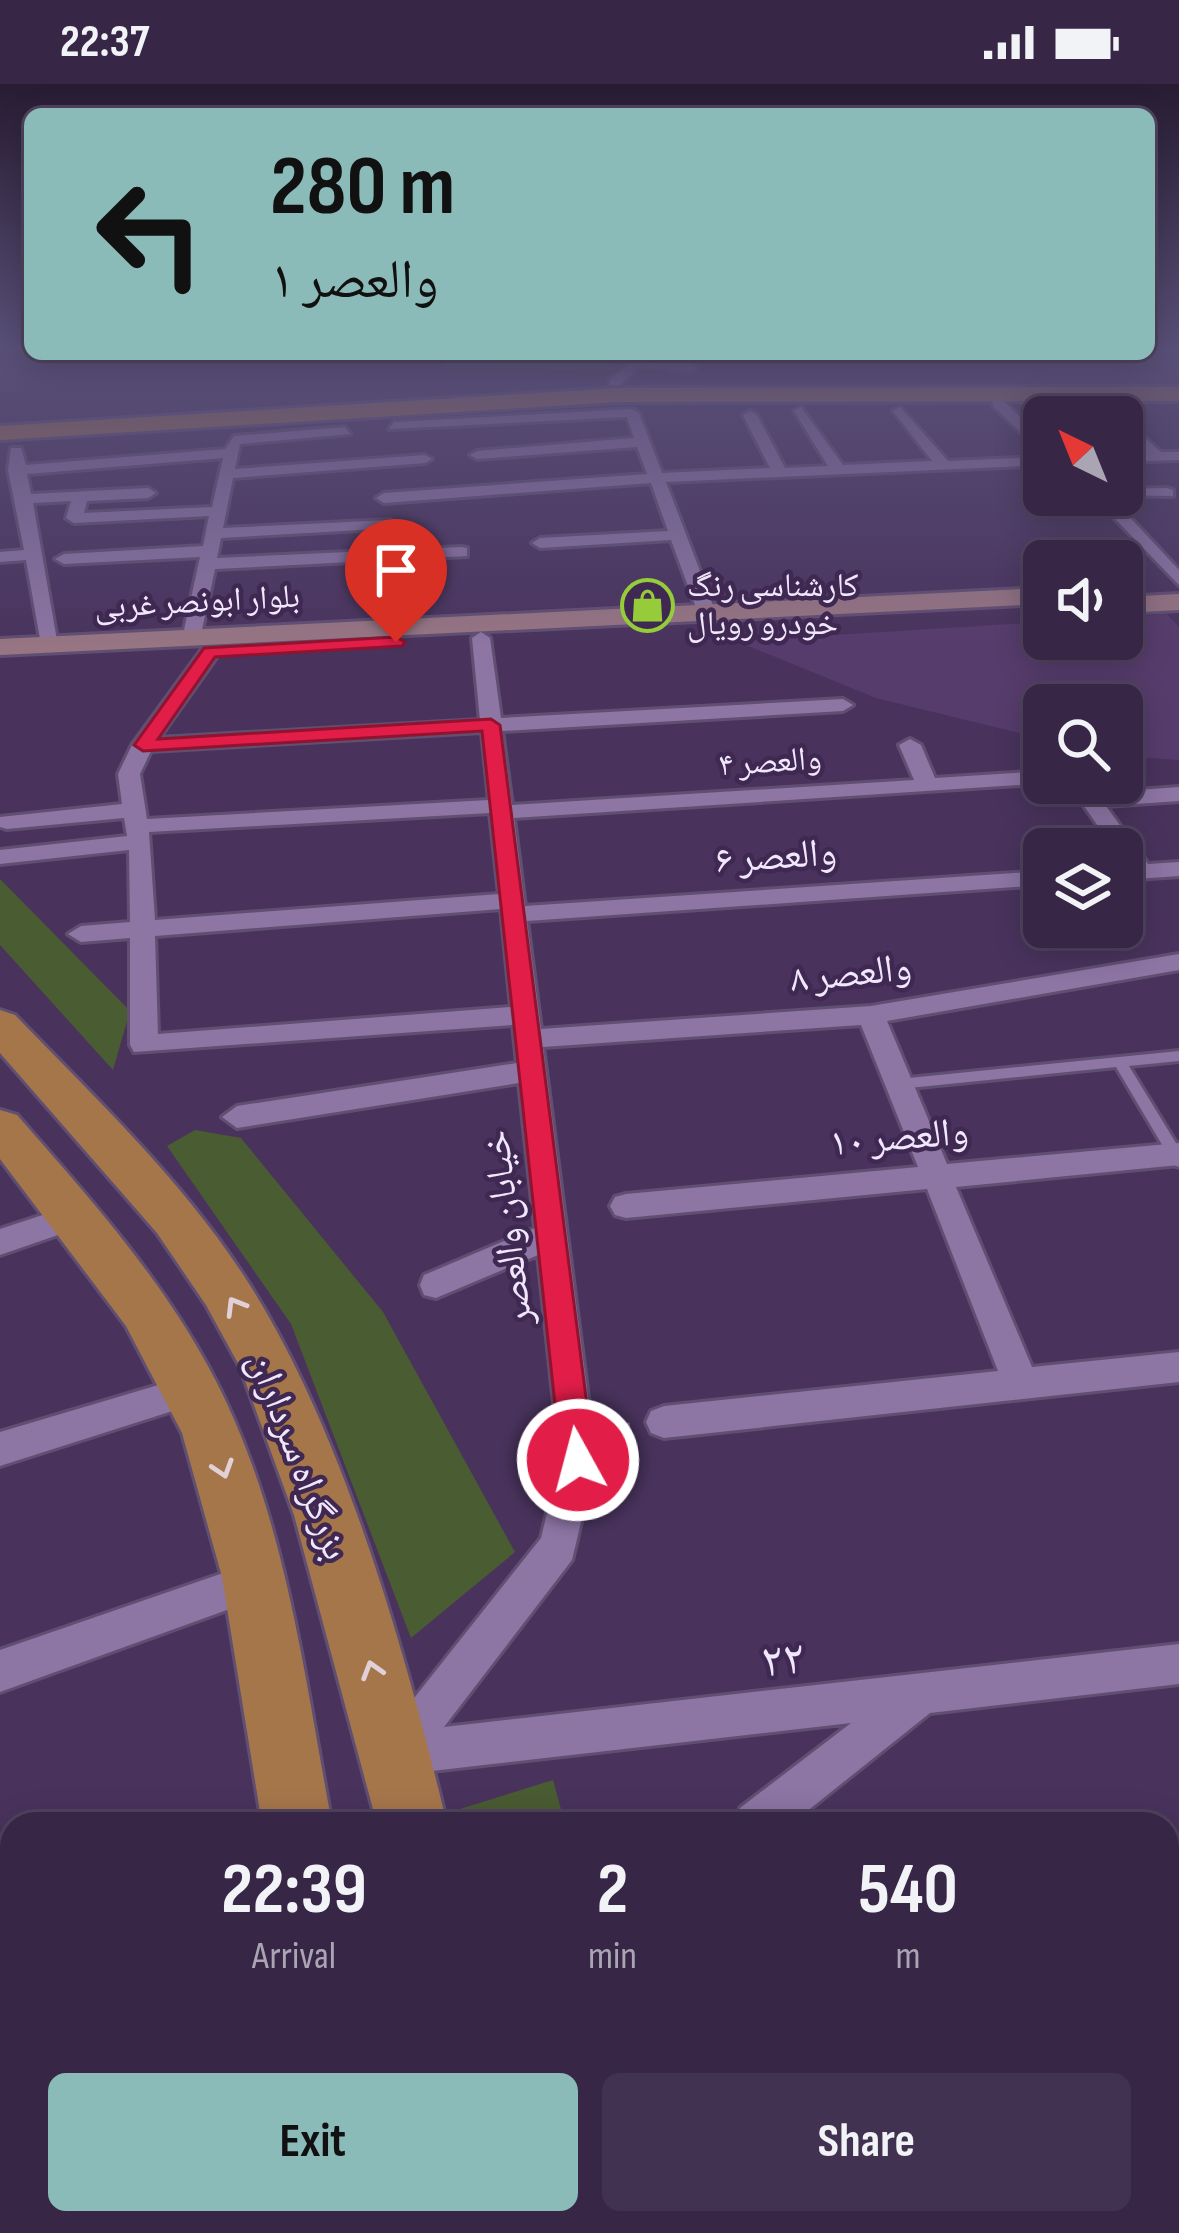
<!DOCTYPE html>
<meta charset="utf-8">
<style>
:root{--surface:#372646;--page:#423251;--text:#f1f3f6;--muted:#aaa5b3;--line:#51435f;--accent:#8bbbb9}
body{margin:0;font-family:"Sofia Sans Condensed","Noto Naskh Arabic",sans-serif;background:var(--page);color:var(--text);height:100vh;display:flex;flex-direction:column;font-size:45px;white-space:nowrap}
*{box-sizing:border-box;margin:0}
p{font-size:39px;color:var(--muted)}
.icon{flex:none;width:66px;height:66px;fill:none;stroke:currentColor;stroke-width:2;stroke-linecap:round;stroke-linejoin:round}
.map{position:relative;flex:1;overflow:hidden}
.panel{position:absolute;left:0px;top:1728px;width:1179px;height:423px;display:flex;flex-direction:column;background:var(--surface);border-radius:36px 36px 0 0;box-shadow:0 6px 30px #0003,0 0 0 3px var(--line)}
.panel>*{flex:none}
.guide{position:absolute;left:24px;top:24px;width:1131px;height:252px;border-radius:18px;box-shadow:0 6px 30px #0003,0 0 0 3px var(--line);background:#8bbbb9;color:#111;overflow:hidden}
.needle{width:78px;rotate:317deg}
.buttons{position:absolute;left:1023px;top:312px;display:grid;gap:24px}
.buttons a{display:grid;place-items:center;width:120px;height:120px;border-radius:18px;background:var(--surface);box-shadow:0 6px 30px #0003,0 0 0 3px var(--line);font-size:60px}
.pin{position:absolute;display:grid;place-items:center;width:102px;height:102px;color:#fff;margin:-123px -51px;border-radius:50% 50% 50% 0;rotate:-45deg;box-shadow:0 0 12px #0007}
.pin .icon{rotate:45deg}
.me{position:absolute;width:132px;margin:-66px;rotate:353deg;stroke-linejoin:round;filter:drop-shadow(0 0 9px #0008)}
.turn{display:flex;align-items:center;gap:42px;height:252px;padding:0 48px;font-size:54px}
.turn .icon{width:156px;height:156px;stroke-width:2.5}
.turn b{display:block;font-size:84px;line-height:102px}
.eta{display:flex;justify-content:space-evenly;align-items:center;height:204px;text-align:center}
.eta b{font-size:72px;font-weight:700;line-height:84px}
.action{display:flex;gap:24px;margin-top:auto;padding:24px 48px}
.action a{flex:1;height:138px;border-radius:18px;background:var(--accent);color:#111;font-size:48px;font-weight:700;line-height:138px;text-align:center}
.action a+a{background:var(--page);color:var(--text)}
.status{display:flex;justify-content:space-between;align-items:center;height:84px;padding:0 60px;background:var(--surface);direction:ltr}
.status svg{height:33px;fill:currentColor}
.map>svg:first-child{display:block}
.built{fill:#563c6c}
.green{fill:#4a5c32}
.lines{fill:none;stroke-linecap:round;stroke-linejoin:round}
.service-casing{stroke:#614f72;stroke-width:6}
.minor-casing{stroke:#614f72;stroke-width:6}
.secondary-casing{stroke:#614f72;stroke-width:6}
.trunk-casing{stroke:#614f72;stroke-width:6}
.path-far1{stroke:#877698;stroke-width:3;stroke-dasharray:3 4.5;stroke-linecap:butt}
.path{stroke:#877698;stroke-width:6;stroke-dasharray:8 10;stroke-linecap:butt}
.service{fill:#8d75a4;fill-rule:evenodd}
.minor{fill:#8d75a4;fill-rule:evenodd}
.secondary{fill:#977583;fill-rule:evenodd}
.trunk{fill:#a6764b;fill-rule:evenodd}
.oneway{stroke:#e2d0d9}
.route{fill:#e11d48;stroke:#92132f;stroke-width:3}
.labels{text-anchor:middle;dominant-baseline:central;stroke-width:9;stroke-linejoin:round;paint-order:stroke}
.far-poi-label{font-size:33px;fill:#f1e7fc;stroke:#3f2851;text-anchor:start}
.far-street-label{font-size:33px;fill:#f1e7fc;stroke:#3f2851}
.street-label{font-size:39px;fill:#f1e7fc;stroke:#3f2851}
.near-street-label{font-size:48px;fill:#f1e7fc;stroke:#3f2851}
</style>
<div class="status"><b>22:37</b><svg viewBox="0 0 49 12"><path d="M0 12V9h3v3zM5 12V6h3v6zM10 12V3h3v9zM15 12V0h3v12zM26 1h20v11H26zM47 4h2v5h-2z"/></svg></div>
<div class="map">
<svg width="1179" height="2149" viewBox="0 0 1179 2149">
<rect width="100%" height="100%" fill="#49335d"/>
<path class="built" d="M1167,530L1179,543V676L1122,672V621H1044V655L876,614L736,557L1044,538V555H1122V533Z"/>
<path class="green" d="M451,270H613L615,287L441,284Z
M0,795L130,927L113,986L0,861Z
M195,1046L241,1054L383,1228L515,1468L411,1554L291,1240L167,1062Z
M553,1696L565,1740H463L460,1725Z"/>
<g class="lines">
<defs>
<path id="service" d="M644,270H651L639,279H635V277Z
M1179,967V977L1129,982L1179,1064V1083L1174,1081L1116,983L899,1005L892,1000L899,995Z"/>
<path id="minor" d="M637,274L691,280L697,284L691,288L640,282L620,301H610V295Z
M993,316H1003L1044,358V370L993,322Z
M801,323L843,381L932,377L893,327L900,323L948,377L1044,373V381L666,398L716,529L707,534L698,529L671,456L540,464L532,459L540,454L668,447L651,399L384,419L376,414L384,409L647,390L637,363L477,375L470,371L477,367L634,354L627,333L389,345L394,338L632,325L639,329L662,389L770,384L743,331L750,327L757,331L785,384L828,382L794,327Z
M1122,334L1161,368H1179V376L1122,378V370L1144,369L1122,346Z
M345,343L350,350L240,360L235,385L425,371L432,375L425,379L233,394L223,444L390,436L398,441L396,444L221,454L217,474L461,463L467,464V472L215,485L200,555L191,561L182,555L200,473L64,480L55,475L64,470L203,462L209,432L74,439L66,434L71,417L33,419L58,562L42,566L26,476L0,478V468L24,466L8,386L11,364H21L26,381L225,365L234,352ZM223,374L212,423L84,429L87,417L148,414L156,409L148,404L31,410L27,390Z
M1167,404L1173,406V412L1115,411H1122V405Z
M1092,411H1109L1179,486V501Z
M481,548L490,554L501,634L843,615L853,621L843,627L502,647L512,721L914,696L899,661L910,655L921,661L935,694L1044,687V699H1050L514,734L525,822L1044,787V801L527,837L541,945L871,922L1179,870V886L887,937L947,1080L1179,1059V1081L956,1103L1032,1283L1179,1268V1298L664,1354L651,1349L646,1338L651,1327L664,1322L998,1287L927,1105L626,1134L615,1131L610,1122L615,1113L626,1110L918,1083L861,941L543,963L596,1375L572,1476L444,1643L1179,1560V1600L930,1629L791,1740H734L740,1724L851,1639L397,1691L382,1685L376,1670L384,1652L541,1454L560,1375L538,1171L436,1214L424,1211L420,1201L424,1191L535,1144L519,999L237,1044L222,1033L237,1022L517,979L513,941L134,968L130,961V854L81,858L68,850L81,842L130,838L129,766L0,780V766L127,752L124,734L7,745L0,743V733L122,720L118,690L132,661L203,564L220,568L159,654L480,636L472,554ZM482,648L489,716L147,735L140,690L151,667ZM490,729L499,810L155,836L149,748ZM501,825L511,923L158,950L155,852Z
M1068,699H1090L1097,709L1179,703V717L1106,722L1148,780L1179,778V792L1122,796V765H1114Z
M76,1120L87,1123L92,1132L87,1141L0,1171V1145Z
M192,1291L204,1295L209,1306L204,1317L0,1382V1348Z
M252,1479L266,1484L272,1498L266,1512L0,1608V1566Z
M1179,1827V1873L1167,1877V1831Z
M12,1908V1958L0,1963V1913Z
M1167,2081L1179,2086V2149H1159L1155,2139H1167Z"/>
<path id="secondary" d="M1044,504V520L0,571V555Z
M1179,510V526L1122,529V513Z"/>
<path id="trunk" d="M1179,303V317L619,318L0,356V342L619,304Z
M0,926L15,931C95,1014 181,1095 244,1192C342,1342 405,1566 447,1740H377L294,1431L240,1283L206,1221L157,1149L0,969Z
M0,1026L17,1031C87,1111 158,1190 209,1284C285,1424 303,1586 332,1740H262L222,1493L182,1349L126,1242L0,1075Z
M329,2139H413L415,2149H331Z
M452,2139H536L538,2149H454Z"/>
</defs>
<use href="#service" class="service-casing"/>
<use href="#minor" class="minor-casing"/>
<use href="#secondary" class="secondary-casing"/>
<use href="#trunk" class="trunk-casing"/>
<path class="path-far1" d="M1162,262L1173,272"/>
<path class="path" d="M604,1344L634,1341"/>
<use href="#service" class="service"/>
<use href="#minor" class="minor"/>
<use href="#secondary" class="secondary"/>
<use href="#trunk" class="trunk"/>
</g>
<defs><path id="oneway-chevron" d="M-2-3.5L2.5 0L-2 3.5" fill="none" stroke-width="1.6" stroke-linecap="round" stroke-linejoin="round" transform="scale(3)"/></defs>
<g class="oneway">
<use href="#oneway-chevron" transform="translate(235 1222) rotate(-121)"/>
<use href="#oneway-chevron" transform="translate(223 1385) rotate(72)"/>
<use href="#oneway-chevron" transform="translate(372 1586) rotate(-107)"/>
</g>
<linearGradient id="sky" x2="0" y2="1"><stop stop-color="#281c33"/><stop offset="0.47" stop-color="#595078"/><stop offset="1" stop-color="#595078" stop-opacity="0"/></linearGradient>
<rect width="1179" height="563" fill="url(#sky)"/>
<path class="route" d="M396,553L405,558L402,562L215,573L158,655L491,635L500,641L594,1376L589,1386L578,1391L566,1386L561,1376L482,647L143,667L134,661L204,564Z"/>
<defs>
<symbol id="shop-ring" viewBox="-11 -11 22 22"><circle r="9.5" fill="#3f2851" stroke="#96cc39" stroke-width="1.5"/><path d="M-5-2.5h2.3a2.7 3.5 0 0 1 5.4 0H5L5.5 6h-11ZM-1.5-2.5h3a1.5 2.3 0 0 0-3 0Z" fill="#96cc39"/></symbol>
</defs>
<g fill-rule="evenodd">
<use href="#shop-ring" x="618" y="492" width="59" height="59"/>
</g>
<g class="labels">
<g class="far-poi-label">
<text x="687" y="502">کارشناسی رنگ<tspan x="687" dy="38">خودرو رویال</tspan></text>
</g>
<g class="far-street-label">
<text transform="translate(197 518) rotate(-3)">بلوار ابونصر غربی</text>
<text transform="translate(770 678) rotate(-4)">والعصر ۴</text>
</g>
<g class="street-label">
<text transform="translate(776 773) rotate(-4)">والعصر ۶</text>
<text transform="translate(851 890) rotate(-6)">والعصر ۸</text>
<text transform="translate(899 1054) rotate(-5)">والعصر ۱۰</text>
<text transform="translate(508 1144) rotate(-97)">خیابان والعصر</text>
<text transform="translate(298 1372) rotate(69)">بزرگراه سرداران</text>
</g>
<g class="near-street-label">
<text transform="translate(783 1576) rotate(-6)">۲۲</text>
</g>
</g>
</svg>
<div class="buttons">
<a><svg class="needle" viewBox="-14 -14 28 28"><path d="M0-13l5 13h-10z" fill="#e53935"/><path d="M0 13l5-13h-10z" fill="#aaa5b3"/></svg></a>
<a><svg class="icon" aria-label="sound" viewBox="0 0 24 24"><path d="M4 9h4l5-4v14l-5-4H4zM17 9q2 3 0 6"/></svg></a>
<a><svg class="icon" aria-label="search" viewBox="0 0 24 24"><circle cx="10" cy="10" r="6"/><path d="M15 15l6 6"/></svg></a>
<a><svg class="icon" aria-label="layers" viewBox="0 0 24 24"><path d="M12 4l9 5-9 5-9-5zM3 14l9 5 9-5"/></svg></a>
</div>
<div class="pin" style="left:396px;top:558px;background:#d93025"><svg class="icon" aria-label="arrive" viewBox="0 0 24 24"><path d="M6 21V4h12l-3 4 3 4H6"/></svg></div>
<svg class="me" style="left:578px;top:1376px" viewBox="-20 -20 40 40"><circle r="17" fill="#e11d48" stroke="#fff" stroke-width="3"/><path d="M0-11L8 9 0 5-8 9z" fill="#fff"/></svg>
<div class="guide">
<div class="turn"><svg class="icon" aria-label="left" viewBox="0 0 24 24"><path d="M17 20v-9H6M10 6l-5 5 5 5"/></svg><div><b>280 m</b>والعصر ۱</div></div>
</div>
<section class="panel">
<div class="eta">
<div><b>22:39</b><p>Arrival</p></div>
<div><b>2</b><p>min</p></div>
<div><b>540</b><p>m</p></div>
</div>
<div class="action"><a>Exit</a><a>Share</a></div>
</section>
</div>
